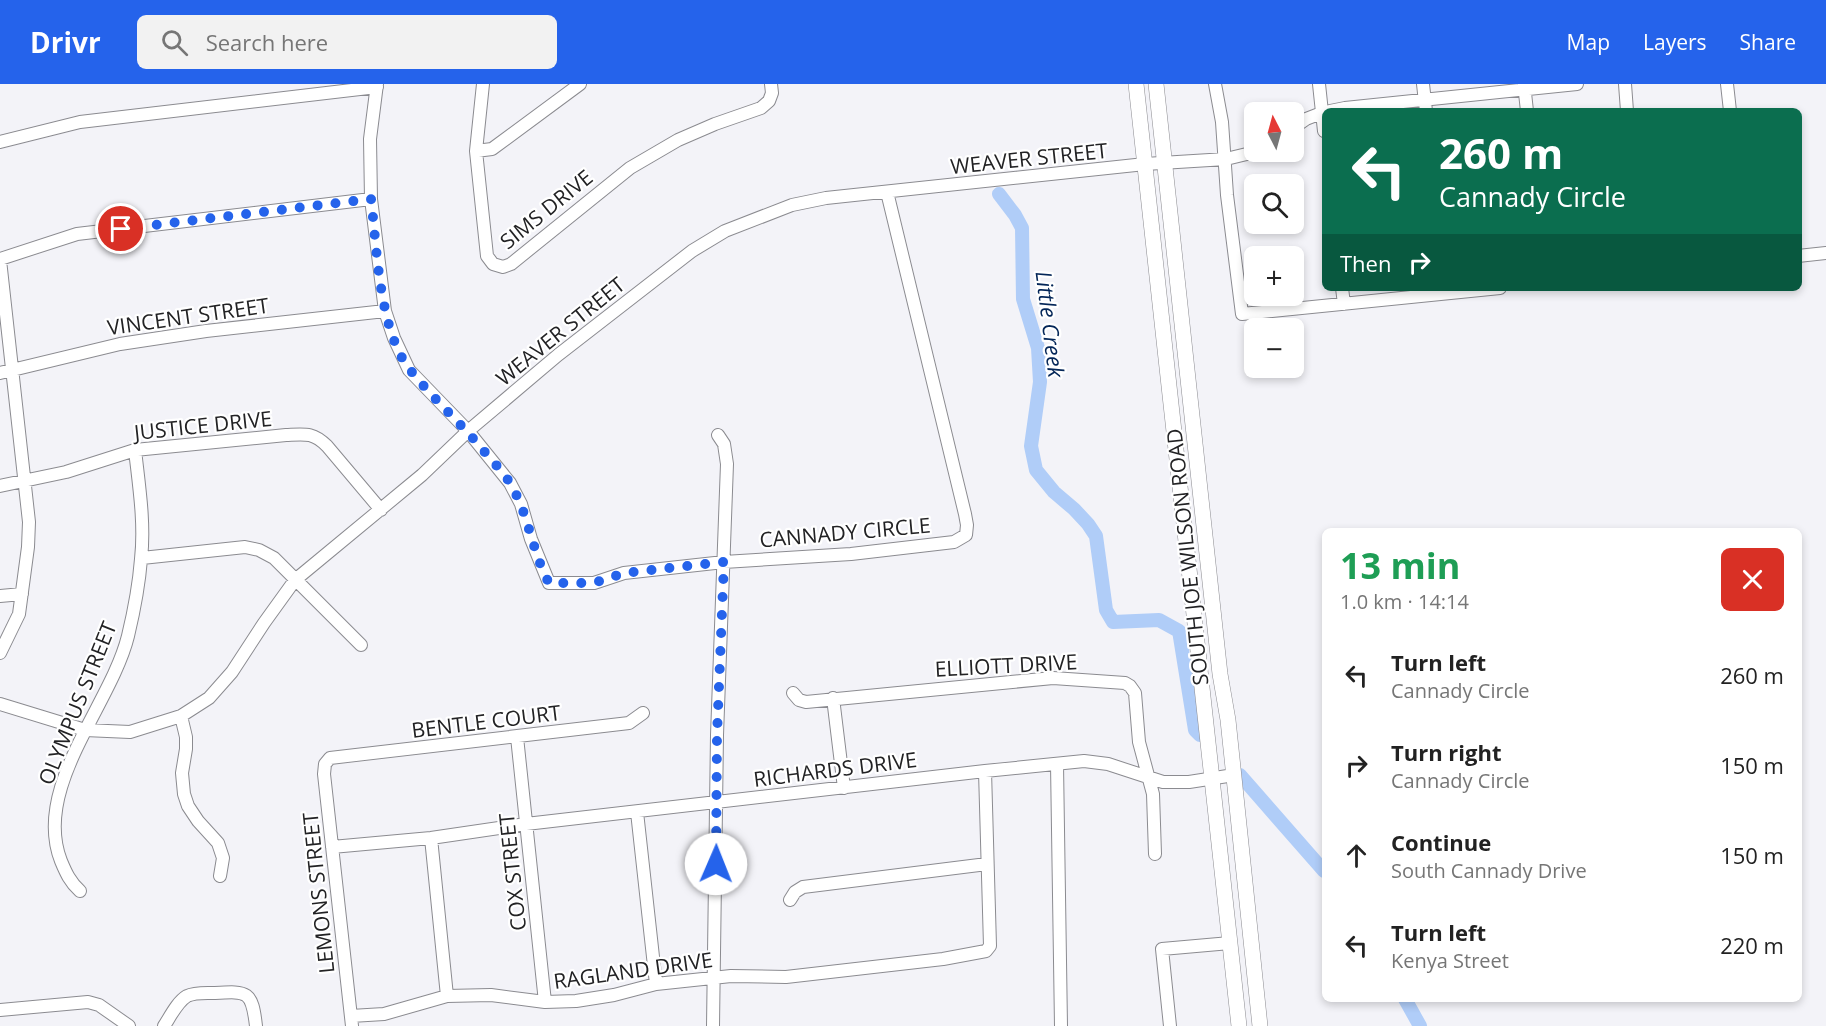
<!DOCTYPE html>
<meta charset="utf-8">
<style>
:root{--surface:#fff;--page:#f2f2f2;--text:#222;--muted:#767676;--accent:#2563eb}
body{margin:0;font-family:"Open Sans",sans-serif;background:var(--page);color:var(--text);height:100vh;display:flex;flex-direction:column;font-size:22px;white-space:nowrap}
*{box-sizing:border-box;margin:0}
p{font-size:20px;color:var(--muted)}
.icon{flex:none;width:33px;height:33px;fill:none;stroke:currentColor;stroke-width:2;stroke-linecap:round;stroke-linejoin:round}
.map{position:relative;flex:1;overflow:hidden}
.sheet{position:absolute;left:1322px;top:444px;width:480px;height:474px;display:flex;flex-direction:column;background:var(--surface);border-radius:9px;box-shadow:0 3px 9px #0003}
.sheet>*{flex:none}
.guide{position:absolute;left:1322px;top:24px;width:480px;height:183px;border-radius:9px;box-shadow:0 3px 9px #0003;background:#0b6e4f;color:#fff;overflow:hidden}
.needle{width:39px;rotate:354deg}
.controls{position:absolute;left:1244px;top:18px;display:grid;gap:12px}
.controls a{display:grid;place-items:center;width:60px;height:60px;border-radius:9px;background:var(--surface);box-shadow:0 3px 9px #0003;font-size:30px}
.pin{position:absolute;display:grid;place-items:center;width:51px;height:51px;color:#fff;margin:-26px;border:3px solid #fff;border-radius:50%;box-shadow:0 2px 6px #0007}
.me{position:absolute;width:66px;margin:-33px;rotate:1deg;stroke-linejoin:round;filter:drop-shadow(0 0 4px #0008)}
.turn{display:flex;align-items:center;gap:21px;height:126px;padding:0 18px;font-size:27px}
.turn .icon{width:78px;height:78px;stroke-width:2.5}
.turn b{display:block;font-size:42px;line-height:51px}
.then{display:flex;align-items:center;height:57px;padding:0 18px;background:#0003;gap:12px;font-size:22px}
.round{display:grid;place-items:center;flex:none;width:63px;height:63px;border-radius:9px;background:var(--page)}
.summary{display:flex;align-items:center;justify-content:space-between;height:102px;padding:0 18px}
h1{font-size:36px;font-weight:700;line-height:45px;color:#1e9e55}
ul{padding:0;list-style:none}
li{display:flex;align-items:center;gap:18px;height:90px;padding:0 18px}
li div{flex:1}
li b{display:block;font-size:22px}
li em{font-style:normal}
header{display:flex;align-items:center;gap:36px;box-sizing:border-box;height:84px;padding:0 30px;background:var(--accent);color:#fff}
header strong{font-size:28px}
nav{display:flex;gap:33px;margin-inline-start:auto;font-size:21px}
.search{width:420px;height:54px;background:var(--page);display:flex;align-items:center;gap:15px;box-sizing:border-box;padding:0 21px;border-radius:9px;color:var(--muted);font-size:22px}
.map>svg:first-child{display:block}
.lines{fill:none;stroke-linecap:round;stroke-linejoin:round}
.river{stroke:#b0cdf8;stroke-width:14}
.minor-casing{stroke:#8b8b90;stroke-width:14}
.major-casing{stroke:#8b8b90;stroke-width:16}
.minor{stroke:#fff;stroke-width:12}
.major{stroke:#fff;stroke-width:15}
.route{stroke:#2563eb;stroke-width:10;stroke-dasharray:0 18}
.labels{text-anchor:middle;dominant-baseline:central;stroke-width:4.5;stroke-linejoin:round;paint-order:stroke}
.street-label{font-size:21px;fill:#222224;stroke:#fff}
.water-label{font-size:22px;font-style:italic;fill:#042658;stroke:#fff}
</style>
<header>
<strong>Drivr</strong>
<div class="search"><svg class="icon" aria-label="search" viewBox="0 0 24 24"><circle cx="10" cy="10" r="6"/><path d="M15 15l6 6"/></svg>Search here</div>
<nav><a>Map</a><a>Layers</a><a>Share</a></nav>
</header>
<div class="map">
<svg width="1826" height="942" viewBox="0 0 1826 942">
<rect width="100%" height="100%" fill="#f3f3f8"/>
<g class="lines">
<path class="river" d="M999,110L1015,131L1022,144L1023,215L1038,264L1040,298L1031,362L1036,386L1054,408L1074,425L1088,440L1096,452L1106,526L1113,538L1159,536L1179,547L1195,646L1200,651
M1240,691L1324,787
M1405,915L1420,942"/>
<defs>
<path id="minor" d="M377,0L370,55L371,115L385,227L394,254L409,286L468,347L510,399L521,420L531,455L549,499H594L624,489L724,478L851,470L954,458L966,451L967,441L965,430L887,108
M483,0L476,67L487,172L493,180L503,183L511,180L630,84L678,56L715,40L761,24L769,17L772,9L771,0
M1215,0L1222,38L1227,111L1242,230L1500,204
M1319,0L1324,47
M1423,0L1426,27
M1524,0L1527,27
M1625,0L1627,27
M1727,0L1730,27
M1330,27L1345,24L1577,0
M1293,44L1306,35L1324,28
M0,58L80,38L377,3
M476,67L492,65L580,0
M1798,172L1826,169
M0,175L77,150L371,115
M0,176L29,438L28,463L19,530L0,569
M1342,204L1344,220
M0,289L120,260L206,247L385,227
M0,402L66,388L135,366L286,351C305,350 313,348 327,362L381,426
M142,474L245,463L259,466L274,474L361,561
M0,512L22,510
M793,609L799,616L806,618L1053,594L1125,599L1130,602L1135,609L1139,658L1153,710L1155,770
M833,614L844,704
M0,620L85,646L130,648L181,632L209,614L232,588L264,539L295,496L422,391L468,347L558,271L692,167L725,147L792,121L826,114L1145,80L1226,75L1255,68
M181,632L186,653V665L182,689L184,710L188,722L198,737L218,759L223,774L220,792
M517,653L545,918
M1057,680L1061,942
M637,728L656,900
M431,754L447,912
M332,763L431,754L526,740L985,687L1084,677L1108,680L1163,698H1189L1234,691
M80,807C70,798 66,789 61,777C32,703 111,621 128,552C134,527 139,501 141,475C145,439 139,402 135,366
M790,816L795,808L803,803L987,780
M0,926L88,918L99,921L129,942
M351,932L384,930L447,912L491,911L545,918L576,917L614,911L656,900L731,892L786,893L943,875L986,867L990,862L985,687
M164,942C170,933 177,918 187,912C195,908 206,909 215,909C248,907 252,907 256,942
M352,942L324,690L325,680L330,674L629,639L643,629
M713,942L717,651L727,380L724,360L718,351
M1170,942L1162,865L1230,859"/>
<path id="major" d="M1136,0L1239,942
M1156,0L1220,590L1228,636L1260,942"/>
</defs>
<use href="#minor" class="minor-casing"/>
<use href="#major" class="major-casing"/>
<use href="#minor" class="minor"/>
<use href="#major" class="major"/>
</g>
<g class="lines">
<path class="route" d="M121,145L371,115C377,164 379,249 411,287C435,317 464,342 488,372C496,381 505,390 511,401C529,431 532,468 549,499H594L624,489L724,478L717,651L716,780"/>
</g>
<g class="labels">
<g class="street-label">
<text transform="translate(1029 74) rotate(-6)">WEAVER STREET</text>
<text transform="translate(546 125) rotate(-39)">SIMS DRIVE</text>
<text transform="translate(188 232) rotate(-8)">VINCENT STREET</text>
<text transform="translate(560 247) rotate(-39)">WEAVER STREET</text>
<text transform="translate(203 341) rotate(-6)">JUSTICE DRIVE</text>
<text transform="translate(845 448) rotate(-5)">CANNADY CIRCLE</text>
<text transform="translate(1187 473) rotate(-96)">SOUTH JOE WILSON ROAD</text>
<text transform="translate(1006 581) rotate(-3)">ELLIOTT DRIVE</text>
<text transform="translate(77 619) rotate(-68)">OLYMPUS STREET</text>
<text transform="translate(486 637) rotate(-7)">BENTLE COURT</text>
<text transform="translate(835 685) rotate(-7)">RICHARDS DRIVE</text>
<text transform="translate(512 788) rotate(-96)">COX STREET</text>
<text transform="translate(318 809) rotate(-96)">LEMONS STREET</text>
<text transform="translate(633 886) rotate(-8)">RAGLAND DRIVE</text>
</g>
<g class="water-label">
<text transform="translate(1051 240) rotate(83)">Little Creek</text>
</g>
</g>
</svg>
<div class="controls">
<a><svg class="needle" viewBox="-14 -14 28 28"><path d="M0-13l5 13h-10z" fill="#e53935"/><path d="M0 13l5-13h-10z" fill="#767676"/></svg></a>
<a><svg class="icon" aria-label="search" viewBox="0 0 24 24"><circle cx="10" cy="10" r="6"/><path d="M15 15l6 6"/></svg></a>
<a>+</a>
<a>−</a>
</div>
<div class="pin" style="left:121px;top:145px;background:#d93025"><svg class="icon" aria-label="arrive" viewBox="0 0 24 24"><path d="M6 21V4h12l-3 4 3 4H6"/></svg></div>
<svg class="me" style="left:716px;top:780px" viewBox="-20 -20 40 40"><circle r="19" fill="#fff"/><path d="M0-13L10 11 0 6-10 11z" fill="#2563eb"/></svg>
<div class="guide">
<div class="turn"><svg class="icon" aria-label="left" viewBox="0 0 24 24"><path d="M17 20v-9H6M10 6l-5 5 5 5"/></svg><div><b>260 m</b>Cannady Circle</div></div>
<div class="then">Then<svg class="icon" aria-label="right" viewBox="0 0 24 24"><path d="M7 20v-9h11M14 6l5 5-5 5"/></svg></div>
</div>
<section class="sheet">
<div class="summary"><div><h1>13 min</h1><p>1.0 km · 14:14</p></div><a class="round" style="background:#d93025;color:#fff"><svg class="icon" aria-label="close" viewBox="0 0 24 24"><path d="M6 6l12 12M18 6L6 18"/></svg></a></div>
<ul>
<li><svg class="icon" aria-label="left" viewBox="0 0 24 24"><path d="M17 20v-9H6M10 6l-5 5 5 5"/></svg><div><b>Turn left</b><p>Cannady Circle</p></div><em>260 m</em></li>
<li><svg class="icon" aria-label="right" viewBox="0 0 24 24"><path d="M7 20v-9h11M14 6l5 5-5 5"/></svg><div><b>Turn right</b><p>Cannady Circle</p></div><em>150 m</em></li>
<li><svg class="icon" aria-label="ahead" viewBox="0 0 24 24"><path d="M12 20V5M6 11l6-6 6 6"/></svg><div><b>Continue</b><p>South Cannady Drive</p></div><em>150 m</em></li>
<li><svg class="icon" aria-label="left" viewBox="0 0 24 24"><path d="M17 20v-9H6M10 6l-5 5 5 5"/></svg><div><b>Turn left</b><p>Kenya Street</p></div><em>220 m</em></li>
</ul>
</section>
</div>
